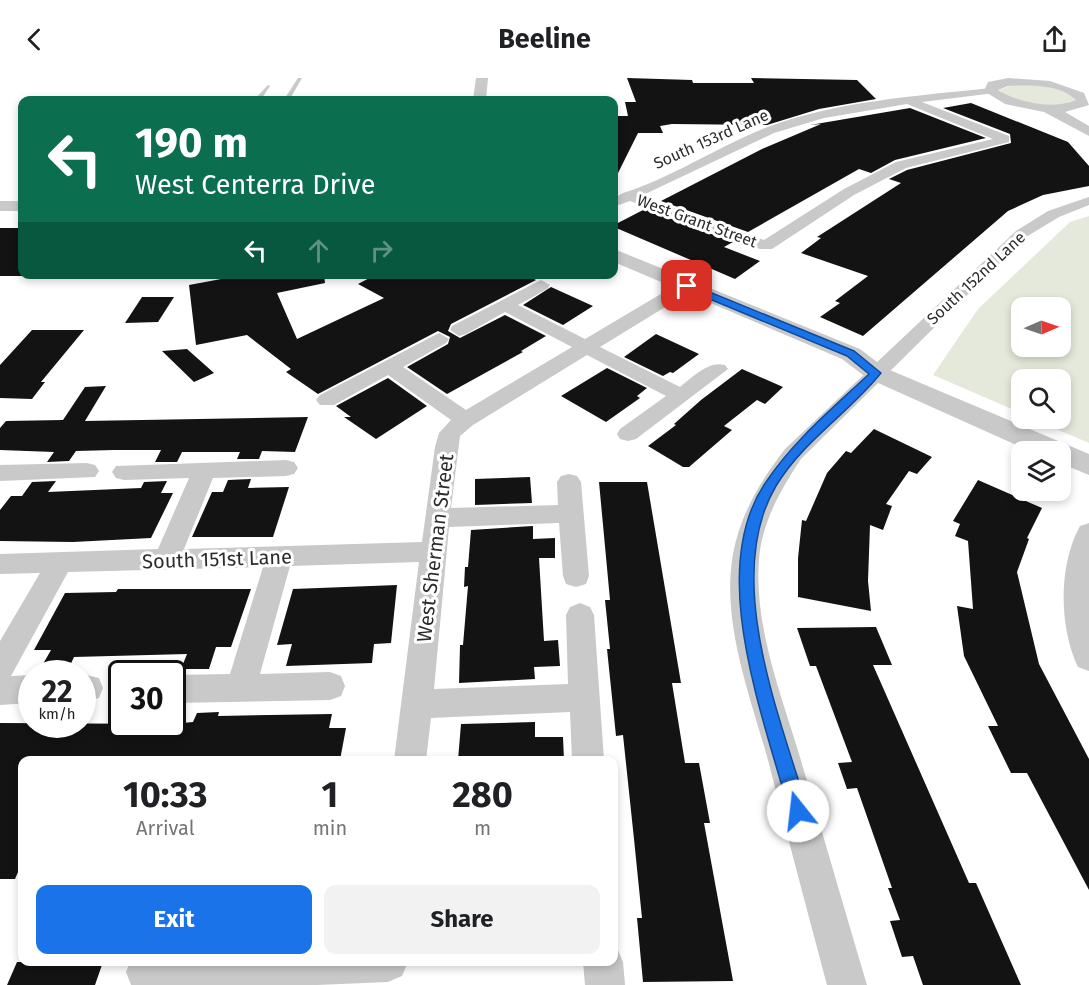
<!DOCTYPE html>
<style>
:root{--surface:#fff;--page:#f2f2f2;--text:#202124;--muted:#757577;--accent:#1a73e8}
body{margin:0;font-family:"Fira Sans",sans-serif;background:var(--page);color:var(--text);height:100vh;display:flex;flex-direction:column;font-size:22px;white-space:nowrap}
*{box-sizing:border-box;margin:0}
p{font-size:20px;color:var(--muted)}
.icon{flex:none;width:33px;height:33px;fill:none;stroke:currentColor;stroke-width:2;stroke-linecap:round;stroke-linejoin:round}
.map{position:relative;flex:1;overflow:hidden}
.details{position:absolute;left:18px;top:678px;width:600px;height:210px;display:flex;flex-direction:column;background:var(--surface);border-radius:12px;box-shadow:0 3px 9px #0003}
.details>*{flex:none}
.banner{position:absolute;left:18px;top:18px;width:600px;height:183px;border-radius:12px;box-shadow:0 3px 9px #0003;background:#0b6e4f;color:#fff;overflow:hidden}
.needle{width:39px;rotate:88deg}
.buttons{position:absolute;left:1011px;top:219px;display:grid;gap:12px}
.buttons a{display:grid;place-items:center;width:60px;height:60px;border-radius:12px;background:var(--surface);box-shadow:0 3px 9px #0003;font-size:30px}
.speed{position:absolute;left:18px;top:582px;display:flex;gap:12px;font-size:30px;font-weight:700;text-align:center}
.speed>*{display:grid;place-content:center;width:78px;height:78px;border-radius:50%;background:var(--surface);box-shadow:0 3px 9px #0003;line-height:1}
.speed small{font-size:15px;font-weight:400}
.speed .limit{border:3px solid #111;border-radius:9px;background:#fff;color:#111}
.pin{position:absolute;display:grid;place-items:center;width:51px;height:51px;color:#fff;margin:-26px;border-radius:12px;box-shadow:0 3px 9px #0006}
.me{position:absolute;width:66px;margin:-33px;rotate:344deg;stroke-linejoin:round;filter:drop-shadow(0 0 4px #0008)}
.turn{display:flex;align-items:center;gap:21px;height:126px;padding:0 18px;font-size:27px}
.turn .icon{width:78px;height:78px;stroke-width:2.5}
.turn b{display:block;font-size:42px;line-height:51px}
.lanes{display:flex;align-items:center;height:57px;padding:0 18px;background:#0003;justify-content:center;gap:30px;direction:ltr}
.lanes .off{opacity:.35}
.eta{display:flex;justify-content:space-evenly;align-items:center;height:102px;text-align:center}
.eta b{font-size:36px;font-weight:700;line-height:42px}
.action{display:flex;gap:12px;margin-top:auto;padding:12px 18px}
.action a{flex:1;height:69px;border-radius:12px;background:var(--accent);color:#fff;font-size:24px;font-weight:700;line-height:69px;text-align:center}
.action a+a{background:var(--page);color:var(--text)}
header{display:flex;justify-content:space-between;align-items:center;height:78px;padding:0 18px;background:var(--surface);font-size:27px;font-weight:700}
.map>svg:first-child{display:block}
.green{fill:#e4e9db;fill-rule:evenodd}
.building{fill:#131313}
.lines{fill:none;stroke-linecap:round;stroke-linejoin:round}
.service{fill:#c9c9c9;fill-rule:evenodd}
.minor{fill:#c9c9c9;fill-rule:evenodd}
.tertiary{fill:#c9c9c9;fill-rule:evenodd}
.route{fill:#1a73e8;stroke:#114b97;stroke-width:1.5}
.labels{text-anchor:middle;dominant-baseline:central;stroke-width:6;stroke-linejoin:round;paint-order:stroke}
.far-street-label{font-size:16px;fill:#2c2c2c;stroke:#fff}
.street-label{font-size:20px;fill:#2c2c2c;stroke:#fff}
</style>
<header><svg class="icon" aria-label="back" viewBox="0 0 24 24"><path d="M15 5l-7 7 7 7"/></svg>Beeline<svg class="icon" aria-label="share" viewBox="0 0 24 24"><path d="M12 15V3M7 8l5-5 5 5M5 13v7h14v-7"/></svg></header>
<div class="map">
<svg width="1089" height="907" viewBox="0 0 1089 907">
<rect width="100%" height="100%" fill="#fff"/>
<path class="green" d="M1019,5L1056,9L1079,20C1061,35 1015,28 999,12Z
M1089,138V365L1033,341L1060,340V302H1022L1021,335L933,297L978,231L1070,144ZM1022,230H1060V268H1022Z"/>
<path class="building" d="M627,0L692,2L693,5H754L751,0L857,2L876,21L819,31L767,47L672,46L660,48L663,55H638L614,103V38H628L625,24H636Z
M971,25L1068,64L1089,88V108L1043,117L1008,133L863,258L820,239L840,225L835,223L868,198L801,175L821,160L817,159L901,105L889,101L907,92L1011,65L1010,56L943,30Z
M910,30L986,60L895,82L871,95L859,91L748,154L661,123L762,71L821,46L810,47Z
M645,131L733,164L724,169L760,183L735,201L614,149V147Z
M0,150H22V198H0Z
M248,196H324L325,205L277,215L297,261L384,220L358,206L377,196H525L536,202L451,246L448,253L460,260L505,237L546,258L521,273L523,274L447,316L407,289L448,266L450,259L438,253L318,316L286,294L291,291L247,257L196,267L189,207Z
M551,209L593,228L563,247L523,227Z
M142,219H174L158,244L125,245Z
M32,252H84L41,304H45L32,321L0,320V287Z
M656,256L699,276L673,295L670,294L663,298L624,279Z
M187,271L214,295L194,304L162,273Z
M607,290L647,310L637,318L640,320L606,344L561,318Z
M742,291L783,309L765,326L757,322L724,348L732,352L689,389H683L648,368L676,347L674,346L701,322Z
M388,300L427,328L376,361L344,339H351L336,328Z
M106,308L85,343L308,339L295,374L262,373L259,381H237L240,374H182L177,384H155L161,372H114L76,373L69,383L47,384L54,374L0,372V350L6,343L63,342L85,309Z
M874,351L932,379L917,396L909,393L886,426L892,428L883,452L870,447L868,503L871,533L798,519V480L802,442L806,443L827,395L846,373L851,375Z
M530,399L532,425L475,427V401Z
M251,401L248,410L289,409L273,459H192L212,414H223L228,402Z
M978,402L1042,430L1027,460L1029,461L1017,494L1039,586L1089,681V812L1027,695H1011L988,648H998L964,578L957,528L973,531L968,463L955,458L960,446L953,443Z
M56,403L48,414L141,410L144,404L167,403L161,415H173L151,460L73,464L0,463V432L11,418H22L32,404Z
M599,404H647L681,605H672L685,685H699L710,745H704L733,903L643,904L637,840H642L634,761L623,657L616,658L607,571H610L605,522H610Z
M533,448V461L555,460V480H539L544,563L558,562L560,588L534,589L535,601L459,605L460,567H463L468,508L464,509L465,489H468L471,452Z
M397,507L391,565L374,566L372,585L286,588L292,566L277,567L293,511Z
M118,511H251L231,569H216L209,591H181L187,576L74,579L68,592L39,593L51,572H34L65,515L116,514Z
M876,549L892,587H873L969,805H976L1021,907H923L913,878L902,879L890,843L900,842L888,810H892L857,710L847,711L838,685L852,684L816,588H810L797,550Z
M219,634L218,638L332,636L329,650H346L340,682H22V785L15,801H0V645L172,646L193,644L197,635Z
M535,644V659H563L564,682H458L461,646Z
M17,884H103L95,907H7Z"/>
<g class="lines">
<path class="service" d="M298,0H302L291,19L390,18L393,20L390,22H254L268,7L270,8L262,20H285Z"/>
<path class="minor" d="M991,10L996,13L995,15L922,24L1009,58V64L906,90L854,117L772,171H760L630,123L619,127L614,125V120L623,115C669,101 719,68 765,50C836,23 917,18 991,10ZM907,26L993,61L896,84L844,111L764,162L641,118L774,55L824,40Z
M1089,119V127L1059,139L1026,159L801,381C781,411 762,444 759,481C754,548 780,613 799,676C822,753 844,830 867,907H827C807,832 787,757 768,682C750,617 721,544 733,476C740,437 761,402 785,371L1016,153L1048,133Z
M541,202L550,207L547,211L518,227L585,261L681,204H693L696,208L693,212L600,269L680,309C693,299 708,283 725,287L728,291L636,361L628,363L620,361L617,356L620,351L666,318L587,277L473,347L460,358L451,430L558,427L557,404L561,398L569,396L577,398L581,404L589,498L586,506L576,509L566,506L563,498L559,445L449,449L434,611L568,606L566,537L570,529L580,525L590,529L594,537L604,682H572L570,634L431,640L426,682H394L419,484L290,488L260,596L330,594L341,598L345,608L341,618L330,622L172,625V597L230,596L263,489L68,494L11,598L32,597V625L0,627V563L40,495L0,496V476L158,471L189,400L124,402L116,400L112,394L116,388L286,382L294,384L298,390L294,396L286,398L213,400L184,471L422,464L435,369L439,355L451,342L388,297L334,327H320L316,322L320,317L439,255L449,261L446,265L403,289L466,332L572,269L505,234L466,256L459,258L450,252L452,248Z
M87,385L95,387L99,393L95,399L0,403V387Z
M1089,445V593L1078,589C1059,549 1058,488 1080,448Z
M82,596L99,600L103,610L99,620L82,624Z
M614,868L617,870L623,884L625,907H585L583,884H614Z
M130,884H408L402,898L388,904L317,907H131L126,894Z"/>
<path class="tertiary" d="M476,0H488L486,22H473Z
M1008,0L1050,3L1084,15L1089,27L1065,34L1089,48V58L1044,34L1005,26L984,13L988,4ZM1008,8C1030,7 1060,6 1076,22C1054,32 1018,25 998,12Z
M0,123H22V133H0Z
M614,171L860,271L885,290L1089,376V397L1060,385V374H1032L867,300L842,281L614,184Z"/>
</g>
<path class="route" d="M683,206H690L854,273L881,295C849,335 803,363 776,408C722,499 780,639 808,733L805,740L798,742L792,740L789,733C764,639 705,492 766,404C794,362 833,330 869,296L847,278L683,210Z"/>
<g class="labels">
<g class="far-street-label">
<text transform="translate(711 61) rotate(-24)">South 153rd Lane</text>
<text transform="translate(697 143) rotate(20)">West Grant Street</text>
<text transform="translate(976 200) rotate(-43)">South 152nd Lane</text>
</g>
<g class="street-label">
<text transform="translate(435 470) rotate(-83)">West Sherman Street</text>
<text transform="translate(217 481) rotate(-2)">South 151st Lane</text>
</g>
</g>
</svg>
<div class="buttons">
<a><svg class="needle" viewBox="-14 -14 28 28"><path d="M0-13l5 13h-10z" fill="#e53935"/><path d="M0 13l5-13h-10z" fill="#757577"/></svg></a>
<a><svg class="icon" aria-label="search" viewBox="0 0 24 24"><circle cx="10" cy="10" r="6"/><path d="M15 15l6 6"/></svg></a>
<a><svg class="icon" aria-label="layers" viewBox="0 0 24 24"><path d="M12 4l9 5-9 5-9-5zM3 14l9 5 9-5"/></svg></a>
</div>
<div class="speed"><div>22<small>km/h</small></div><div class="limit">30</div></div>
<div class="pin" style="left:687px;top:208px;background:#d93025"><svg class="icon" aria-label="arrive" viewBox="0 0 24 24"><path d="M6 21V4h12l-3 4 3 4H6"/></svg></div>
<svg class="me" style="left:798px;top:733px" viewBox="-20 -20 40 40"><circle r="19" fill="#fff"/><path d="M0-13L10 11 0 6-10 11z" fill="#1a73e8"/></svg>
<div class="banner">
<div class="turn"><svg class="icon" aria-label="left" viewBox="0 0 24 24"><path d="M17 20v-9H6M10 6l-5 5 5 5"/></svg><div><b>190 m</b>West Centerra Drive</div></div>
<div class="lanes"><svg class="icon" aria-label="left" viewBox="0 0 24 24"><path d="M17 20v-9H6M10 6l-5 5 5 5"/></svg><svg class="icon off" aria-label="ahead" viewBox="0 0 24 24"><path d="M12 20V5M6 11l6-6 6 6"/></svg><svg class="icon off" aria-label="right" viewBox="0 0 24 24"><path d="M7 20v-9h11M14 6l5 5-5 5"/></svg></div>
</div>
<section class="details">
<div class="eta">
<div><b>10:33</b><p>Arrival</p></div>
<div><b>1</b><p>min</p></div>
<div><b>280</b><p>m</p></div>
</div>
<div class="action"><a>Exit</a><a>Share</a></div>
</section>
</div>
